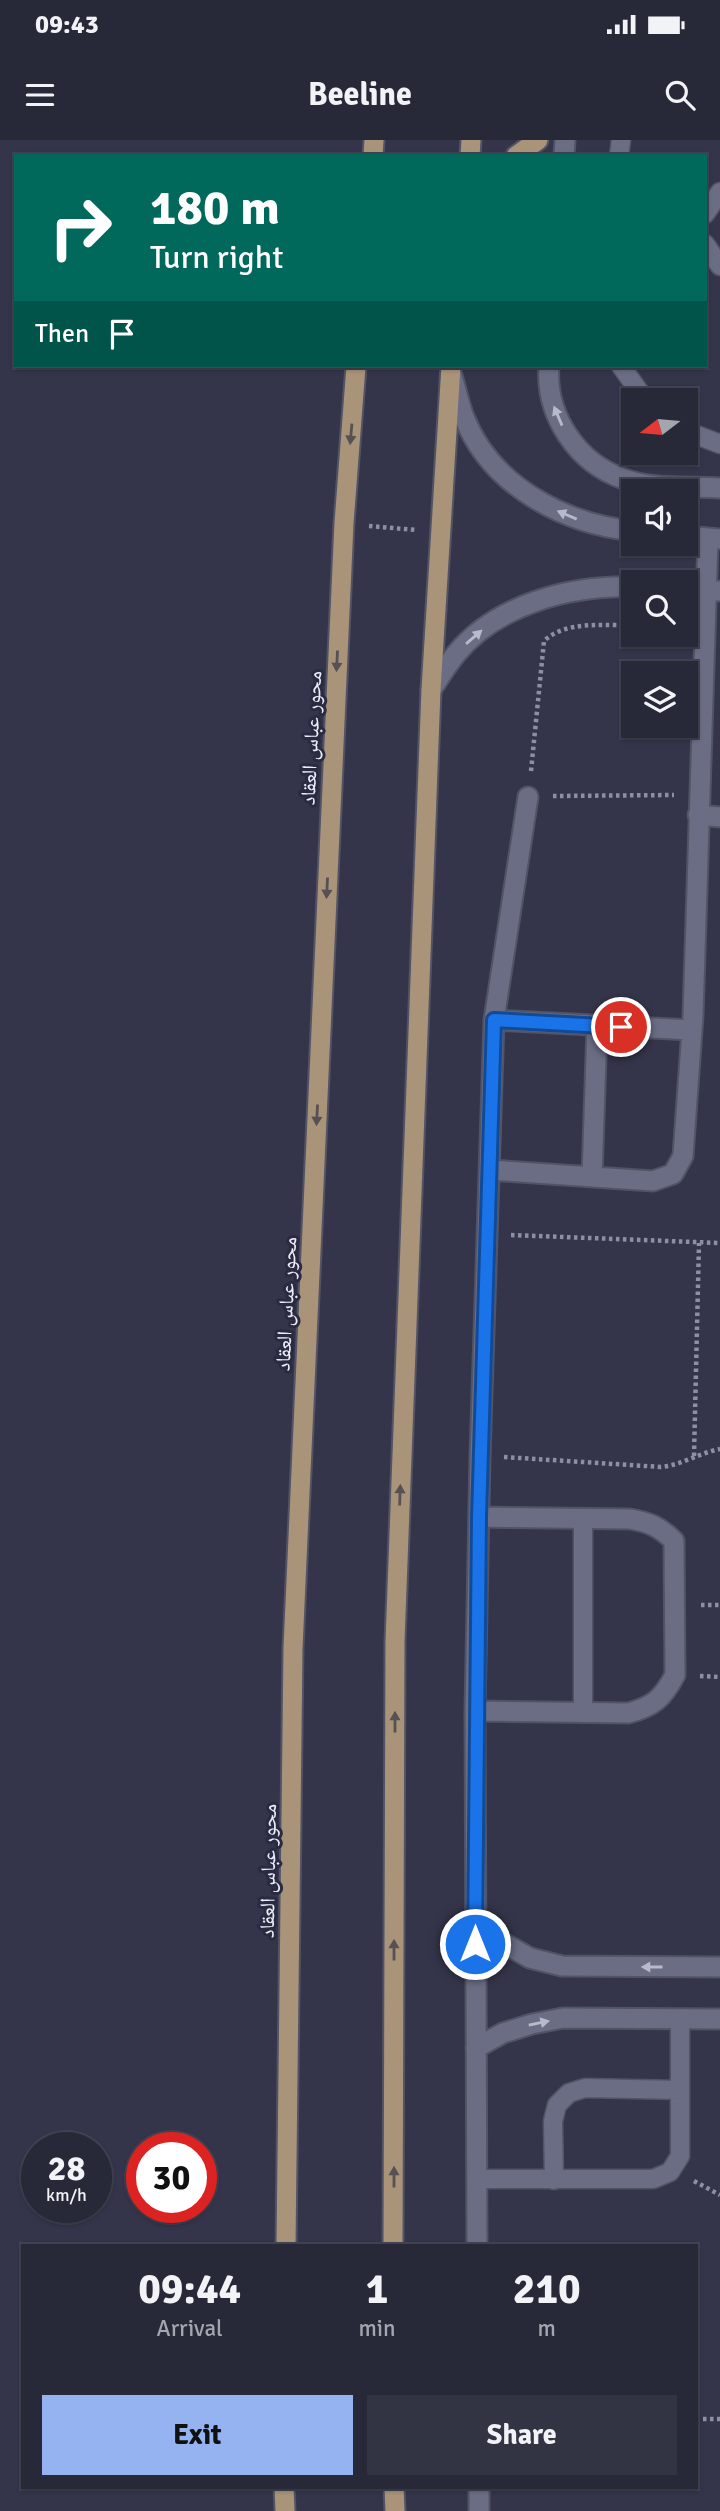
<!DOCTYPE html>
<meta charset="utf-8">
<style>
:root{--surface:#272838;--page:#333443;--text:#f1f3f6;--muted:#a4a6ae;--line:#434453;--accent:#95b2f1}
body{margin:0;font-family:Signika,"Noto Naskh Arabic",sans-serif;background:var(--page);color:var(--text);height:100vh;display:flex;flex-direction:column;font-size:26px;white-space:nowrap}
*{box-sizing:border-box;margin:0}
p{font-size:23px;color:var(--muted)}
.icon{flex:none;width:38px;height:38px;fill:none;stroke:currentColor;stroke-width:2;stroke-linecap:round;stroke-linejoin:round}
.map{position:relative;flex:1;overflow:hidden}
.side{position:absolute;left:21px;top:2104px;width:677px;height:245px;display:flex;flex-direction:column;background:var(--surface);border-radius:0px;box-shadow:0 2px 5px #0004,0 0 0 2px var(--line)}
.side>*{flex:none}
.hud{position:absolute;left:14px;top:14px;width:693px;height:214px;border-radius:0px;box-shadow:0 2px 5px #0004,0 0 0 2px var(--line);background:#00695c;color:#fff;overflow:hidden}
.needle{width:46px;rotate:254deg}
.fabs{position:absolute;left:621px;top:248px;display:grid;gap:14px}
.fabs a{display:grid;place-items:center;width:77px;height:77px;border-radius:0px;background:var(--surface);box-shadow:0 2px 5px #0004,0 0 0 2px var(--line);font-size:35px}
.speed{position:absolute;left:21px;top:1992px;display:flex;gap:14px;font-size:35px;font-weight:700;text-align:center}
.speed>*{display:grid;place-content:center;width:91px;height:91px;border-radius:50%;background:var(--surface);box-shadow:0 2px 5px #0004,0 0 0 2px var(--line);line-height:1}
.speed small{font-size:18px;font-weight:400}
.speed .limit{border:10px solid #d22;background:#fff;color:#111}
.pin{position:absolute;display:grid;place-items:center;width:60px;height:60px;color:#fff;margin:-30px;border:4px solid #fff;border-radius:50%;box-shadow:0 2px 7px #0007}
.me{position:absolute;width:77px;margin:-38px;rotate:0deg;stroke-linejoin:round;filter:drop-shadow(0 0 5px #0008)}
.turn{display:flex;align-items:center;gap:24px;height:147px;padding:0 21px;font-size:32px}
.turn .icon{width:91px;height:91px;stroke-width:2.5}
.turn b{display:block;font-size:49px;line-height:60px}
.then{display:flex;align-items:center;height:66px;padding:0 21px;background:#0003;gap:14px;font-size:26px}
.eta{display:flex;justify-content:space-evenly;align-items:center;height:119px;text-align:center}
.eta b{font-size:42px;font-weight:700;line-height:49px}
.button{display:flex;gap:14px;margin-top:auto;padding:14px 21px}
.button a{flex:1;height:80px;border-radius:0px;background:var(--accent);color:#111;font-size:28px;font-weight:700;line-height:80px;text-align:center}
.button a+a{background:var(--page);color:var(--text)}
.status{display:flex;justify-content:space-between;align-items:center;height:49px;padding:0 35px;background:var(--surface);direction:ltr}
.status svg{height:19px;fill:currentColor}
header{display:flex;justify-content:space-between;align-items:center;height:91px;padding:0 21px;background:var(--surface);font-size:32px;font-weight:700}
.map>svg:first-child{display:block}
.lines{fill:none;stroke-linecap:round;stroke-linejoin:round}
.service-casing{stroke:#525365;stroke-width:21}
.minor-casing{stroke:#525365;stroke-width:23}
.primary-casing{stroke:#525365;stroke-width:23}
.path{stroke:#8e8fa0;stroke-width:4.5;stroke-dasharray:3.5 3.5;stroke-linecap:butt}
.service{stroke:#6a6d84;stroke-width:18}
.minor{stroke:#6a6d84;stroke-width:19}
.primary{stroke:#aa9479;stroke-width:19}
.oneway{fill:#b8bacb}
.oneway2{fill:#575054}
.route-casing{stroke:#114b97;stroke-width:18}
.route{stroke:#1a73e8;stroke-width:12}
.labels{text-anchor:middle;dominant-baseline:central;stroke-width:6;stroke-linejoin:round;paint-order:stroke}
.street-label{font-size:21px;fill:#ecedfb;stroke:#2a2b40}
</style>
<div class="status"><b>09:43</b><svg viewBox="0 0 49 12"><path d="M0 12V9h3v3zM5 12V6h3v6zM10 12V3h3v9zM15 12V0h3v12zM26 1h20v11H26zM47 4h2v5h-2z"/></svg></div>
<header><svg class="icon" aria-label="menu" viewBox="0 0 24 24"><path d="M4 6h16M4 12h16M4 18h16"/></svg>Beeline<svg class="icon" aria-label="search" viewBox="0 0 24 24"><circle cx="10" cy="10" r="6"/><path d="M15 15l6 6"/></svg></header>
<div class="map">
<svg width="720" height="2371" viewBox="0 0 720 2371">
<rect width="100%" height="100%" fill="#34354a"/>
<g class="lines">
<defs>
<path id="service" d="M619,16L621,0
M705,74L720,52
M705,104L720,126
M621,226L646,261
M686,291L720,304
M583,1573V1378
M477,2039H653L670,2032L680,2016V1879
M554,2040L553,1981L557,1965L569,1953L585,1948L680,1950"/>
<path id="minor" d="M564,16L565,0
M549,226C545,275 577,323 624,339C653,350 689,346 720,348
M452,236C456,249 459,264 464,277C491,346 564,384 634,391
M686,396L719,399
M686,449L720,451
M431,550C439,538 447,525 456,514C497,464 571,445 634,447
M698,675L720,677
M494,880L692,890
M490,1030L653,1041L673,1034L683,1016L693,876L708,398
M592,1037L597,886
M475,1571L628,1573C653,1567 663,1558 675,1535L674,1401C660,1387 649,1382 630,1379L479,1377
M475,1778L500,1801L530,1818L562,1826L720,1827
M476,1908L503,1893L532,1884L563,1878L720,1879
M477,2105L475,1571L480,1316L494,880L528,657
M479,2347V2371"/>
<path id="primary" d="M373,16L374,0
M470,16L471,0
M516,16L538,0
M286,2105L293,1508L344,383L356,226
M393,2105L395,1501L431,550L451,226
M284,2347L285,2371
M394,2347L395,2371"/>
</defs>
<use href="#service" class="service-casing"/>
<use href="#minor" class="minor-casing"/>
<use href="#primary" class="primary-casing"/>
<path class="path" d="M369,386L416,390
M531,631L544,501C566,480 604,486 634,485
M553,656L674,655
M511,1095L720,1103
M694,1316L699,1103
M504,1317L661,1327C682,1325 699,1313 720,1309
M701,1465H720
M700,1536L720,1537
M694,2041L720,2055
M696,2279H720"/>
<use href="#service" class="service"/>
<use href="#minor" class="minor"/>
<use href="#primary" class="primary"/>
</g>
<defs><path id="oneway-solid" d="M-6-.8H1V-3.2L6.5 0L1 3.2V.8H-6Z" transform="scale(1.75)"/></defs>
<g class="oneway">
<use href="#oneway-solid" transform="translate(558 276) rotate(-113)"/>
<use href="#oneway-solid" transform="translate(567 375) rotate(-157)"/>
<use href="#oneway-solid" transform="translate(474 497) rotate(-41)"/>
<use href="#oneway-solid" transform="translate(652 1827) rotate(-180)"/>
<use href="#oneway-solid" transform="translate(539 1883) rotate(-12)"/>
</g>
<g class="oneway2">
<use href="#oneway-solid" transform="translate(351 294) rotate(95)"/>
<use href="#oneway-solid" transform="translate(337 521) rotate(93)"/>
<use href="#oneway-solid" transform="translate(327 748) rotate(93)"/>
<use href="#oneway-solid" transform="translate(317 975) rotate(93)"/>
<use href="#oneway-solid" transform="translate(400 1355) rotate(-88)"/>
<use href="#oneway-solid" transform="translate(395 1582) rotate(-90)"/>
<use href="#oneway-solid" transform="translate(394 1810) rotate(-90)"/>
<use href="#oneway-solid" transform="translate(394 2037) rotate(-90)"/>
</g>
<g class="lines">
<defs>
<path id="route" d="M475,1804L479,1377L494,880L621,887"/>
</defs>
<use href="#route" class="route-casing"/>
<use href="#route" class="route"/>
</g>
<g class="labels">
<g class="street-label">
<text transform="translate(311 598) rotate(-87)">محور عباس العقاد</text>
<text transform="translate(286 1164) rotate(-87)">محور عباس العقاد</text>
<text transform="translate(268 1731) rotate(-89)">محور عباس العقاد</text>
</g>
</g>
</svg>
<div class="fabs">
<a><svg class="needle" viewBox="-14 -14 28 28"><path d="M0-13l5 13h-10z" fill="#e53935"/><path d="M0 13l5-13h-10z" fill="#a4a6ae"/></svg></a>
<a><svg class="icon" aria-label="sound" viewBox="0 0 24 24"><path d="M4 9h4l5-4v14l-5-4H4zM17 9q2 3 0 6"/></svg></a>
<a><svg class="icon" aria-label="search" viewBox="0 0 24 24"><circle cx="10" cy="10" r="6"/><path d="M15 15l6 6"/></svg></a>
<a><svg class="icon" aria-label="layers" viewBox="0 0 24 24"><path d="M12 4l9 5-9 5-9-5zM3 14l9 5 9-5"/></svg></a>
</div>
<div class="speed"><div>28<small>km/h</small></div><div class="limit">30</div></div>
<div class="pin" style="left:621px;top:887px;background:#d93025"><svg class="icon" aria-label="arrive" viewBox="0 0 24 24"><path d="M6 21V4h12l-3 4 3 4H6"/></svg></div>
<svg class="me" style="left:475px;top:1804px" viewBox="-20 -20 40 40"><circle r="17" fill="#1a73e8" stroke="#fff" stroke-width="3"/><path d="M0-11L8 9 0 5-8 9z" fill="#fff"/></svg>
<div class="hud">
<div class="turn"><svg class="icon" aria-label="right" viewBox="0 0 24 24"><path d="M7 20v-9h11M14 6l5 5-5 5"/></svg><div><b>180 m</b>Turn right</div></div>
<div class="then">Then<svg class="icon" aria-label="arrive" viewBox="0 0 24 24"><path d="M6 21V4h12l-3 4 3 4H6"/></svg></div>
</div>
<section class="side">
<div class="eta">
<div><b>09:44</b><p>Arrival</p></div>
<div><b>1</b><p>min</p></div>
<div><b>210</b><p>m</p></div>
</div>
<div class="button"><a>Exit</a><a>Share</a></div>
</section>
</div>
